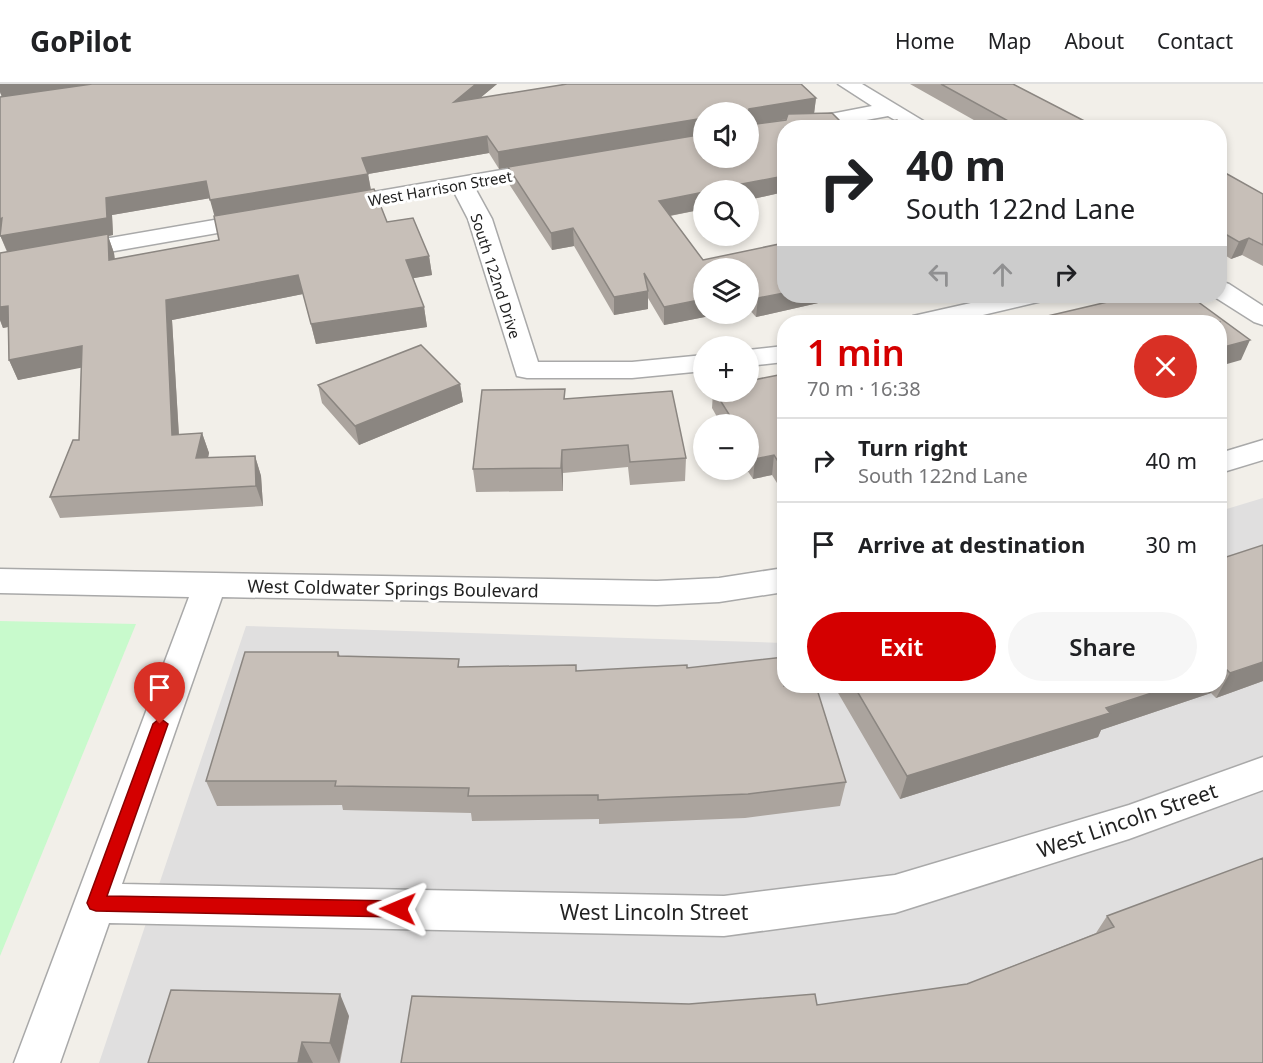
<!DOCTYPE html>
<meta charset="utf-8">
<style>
:root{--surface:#fff;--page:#f6f6f6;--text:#202124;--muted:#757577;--line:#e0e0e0;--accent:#d40000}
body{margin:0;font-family:"Noto Sans",sans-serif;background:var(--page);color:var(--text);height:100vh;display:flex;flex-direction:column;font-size:22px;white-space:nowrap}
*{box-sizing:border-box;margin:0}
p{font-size:20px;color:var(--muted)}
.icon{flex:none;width:33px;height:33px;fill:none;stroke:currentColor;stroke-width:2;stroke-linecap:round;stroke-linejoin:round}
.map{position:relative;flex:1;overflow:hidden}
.sheet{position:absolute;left:777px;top:231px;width:450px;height:378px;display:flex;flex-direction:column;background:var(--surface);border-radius:24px;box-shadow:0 3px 9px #0003}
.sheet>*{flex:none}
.guide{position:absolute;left:777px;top:36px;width:450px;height:183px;border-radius:24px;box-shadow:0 3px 9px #0003;background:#fff;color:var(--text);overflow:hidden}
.controls{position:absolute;left:693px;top:18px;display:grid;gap:12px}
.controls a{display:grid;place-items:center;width:66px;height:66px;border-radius:50%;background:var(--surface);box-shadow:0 3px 9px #0003;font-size:30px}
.pin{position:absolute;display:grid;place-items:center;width:51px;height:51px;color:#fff;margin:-62px -26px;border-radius:50% 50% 50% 0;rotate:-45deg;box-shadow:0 0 6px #0007}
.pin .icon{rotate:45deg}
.me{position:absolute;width:66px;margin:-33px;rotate:271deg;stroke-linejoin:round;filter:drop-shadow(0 0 4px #0008)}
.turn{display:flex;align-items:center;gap:21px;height:126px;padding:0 30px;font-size:27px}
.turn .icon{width:78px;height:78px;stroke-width:2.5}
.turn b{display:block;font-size:42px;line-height:51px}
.lanes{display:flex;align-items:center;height:57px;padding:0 30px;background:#0003;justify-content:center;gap:30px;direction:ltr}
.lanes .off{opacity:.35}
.round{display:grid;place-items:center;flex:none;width:63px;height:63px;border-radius:32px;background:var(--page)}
.head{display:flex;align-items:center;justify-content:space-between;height:102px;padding:0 30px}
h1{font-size:36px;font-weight:600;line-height:45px;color:var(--accent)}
.primary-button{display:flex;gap:12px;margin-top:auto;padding:12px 30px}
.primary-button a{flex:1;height:69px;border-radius:36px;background:var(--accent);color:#fff;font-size:24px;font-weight:600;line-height:69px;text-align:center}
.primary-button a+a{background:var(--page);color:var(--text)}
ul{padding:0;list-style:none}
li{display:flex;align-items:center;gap:18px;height:84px;padding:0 30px;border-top:2px solid var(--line)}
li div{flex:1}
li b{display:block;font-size:22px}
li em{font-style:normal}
header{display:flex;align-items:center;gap:36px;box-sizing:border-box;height:84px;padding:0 30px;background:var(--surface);border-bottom:2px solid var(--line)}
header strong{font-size:28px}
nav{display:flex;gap:33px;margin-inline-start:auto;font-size:21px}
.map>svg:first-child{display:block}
.residential{fill:#e0dfdf}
.park{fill:#c8facc}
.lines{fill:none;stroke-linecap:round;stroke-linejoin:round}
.minor-casing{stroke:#a9a9a9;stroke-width:3}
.minor{fill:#fff;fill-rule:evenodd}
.wall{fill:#aba49e;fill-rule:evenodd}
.shaded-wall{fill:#8b8681}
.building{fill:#c7bfb8;stroke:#8b8681;stroke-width:1.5}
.route{fill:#d40000;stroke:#8a0000;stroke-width:1.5}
.labels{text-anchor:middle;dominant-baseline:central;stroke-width:6;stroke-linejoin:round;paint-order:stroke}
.far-street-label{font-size:15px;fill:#222;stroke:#fff}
.street-label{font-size:18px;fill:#222;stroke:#fff}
.near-street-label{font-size:21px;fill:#222;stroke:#fff}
</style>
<header>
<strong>GoPilot</strong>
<nav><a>Home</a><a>Map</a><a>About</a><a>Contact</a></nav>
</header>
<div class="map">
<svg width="1263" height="979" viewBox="0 0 1263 979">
<rect width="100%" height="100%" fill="#f2efe9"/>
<path class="residential" d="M1263,414V979H99L246,542L784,559V602H1220V427Z"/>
<path class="park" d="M0,537L136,540L0,872Z"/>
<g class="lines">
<defs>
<path id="minor" d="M838,0H862L935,44H909L888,32L823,44H784V50L779,48L776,44L779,40L872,22Z
M554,77L562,79L565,84L562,89L475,104L492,135L538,278H632L704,271V287L632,294H527L517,292L468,135L454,108L333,129L325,127L322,122L325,117L333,115Z
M261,128L269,130L273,135L269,140L0,187V173Z
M1220,197L1229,200L1263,222V241L1254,238L1213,212H1220Z
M1002,212H1046L1042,217L953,238H909L913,232Z
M784,262V278L748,282V266Z
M1263,356V376L1220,389V369Z
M784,484V508L719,518L657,521L222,513L122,800L724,812L895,791L1129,721L1263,673V706L1129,755L895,829L724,852L109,839L60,979H14L189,513L0,509V485L657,497L719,494Z"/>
</defs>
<use href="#minor" class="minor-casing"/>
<use href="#minor" class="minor"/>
</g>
<path class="wall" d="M0,0H497L480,14L567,0H801L816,14L814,29H832L847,44H784V108L748,116V106H704V125L670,132L703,176L784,159V212H849L756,233L748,224V184H704V230H720L664,241L648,214V225L614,231L574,162L552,166L509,100L508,83L499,85L489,69L368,90L371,106L374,105L387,138L413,134L429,172L432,191L413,194L424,223L427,243L316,260L303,210L172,236L179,351L202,349L209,369L208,374L255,372L261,392L263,422L60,434L50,413L73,356H79L81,283L18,296L9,276L8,243L3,244L0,236V169L7,168L0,151V13H2L0,8ZM704,28H748V74H704ZM210,114L215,132H214L219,156L115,175L114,169L108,152L113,151L112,131Z
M910,0H1013L1098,44H988Z
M1220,86L1263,110V182L1242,171L1231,175L1220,168Z
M784,290V398L777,399L772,391L753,395L747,386H748V340H721L712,324L713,308H748Z
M460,300L463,318L359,361L322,319L318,301Z
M565,315L686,374L685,397L630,401L628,383L563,389V407L476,408L473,385Z
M1220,475L1263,597L1216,614L1211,609L1101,646L1098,653L900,715L834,602H1220Z
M338,568L340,572L460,583L576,587L687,584L846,698L840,722L745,734L599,740V735L472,737L471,729L343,726L342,721L217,722L206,697Z
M1107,832L1263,979L689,920L817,921L967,900L1096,849Z
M349,932L340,979H148Z"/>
<path class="shaded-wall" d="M0,0H94L2,13L0,8Z
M476,0H497L456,34L454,18Z
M816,14L814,30L748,42L749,25Z
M704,34V51L499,85L498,68Z
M487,52L489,69L368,90L371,107L215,134L210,116L362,74Z
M784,92V108L748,116V106H710Z
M206,97L211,114L112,131L113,151L108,152L114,169L116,195L8,169L0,151V135L106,114Z
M704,108V125L658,134L659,117Z
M573,144L574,162L552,166L551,149Z
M1249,154L1242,171L1231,175L1239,158Z
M429,172L432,191L409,195L406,176Z
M298,191L303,210L172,236L180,371L172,351L166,216Z
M748,206H750L748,224Z
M648,207V225L614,231V213Z
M784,209V212H849L756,233L758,214Z
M704,215V230H720L664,241V223Z
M8,222L17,241L3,244L0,236V223Z
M424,223L427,243L316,260L311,240Z
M1250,256L1241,276L1220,282V264Z
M82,262L90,282L18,296L9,276Z
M460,300L463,318L359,361L355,342Z
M202,349L209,369L203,394L196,374Z
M562,366L563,389V407L561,384Z
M774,371L772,391L753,395L755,375Z
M255,372L261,392L263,422L256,402Z
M784,378V398L777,399L779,379Z
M1263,578V597L1216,614L1230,589Z
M1225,584L1220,594V586Z
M1173,602H1215L1211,609L1101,646L1098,653L900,715L907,692Z
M340,910L349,932L339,979L330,959Z
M302,958L313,979H298Z"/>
<path class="building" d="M92,0H476L454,18L567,0H801L816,14L749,25L748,30V28H704V34L498,68L487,52L362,74L368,90L210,116L206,97L106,114L107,134L0,152L2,134L0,135V13Z
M941,0H1013L1098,44H1021Z
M832,29L847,44H784V92L710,106H704V108L659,117L703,176L784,159V209L758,214L750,206H748V184H704V215L664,223L644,189L648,207L614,213L573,144L551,149L508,83L704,50V74H748V41L786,36L788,30Z
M897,36L906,44H855Z
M1118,40L1124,44H1108Z
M1220,86L1263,110V161L1249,154L1239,158L1220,147Z
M374,105L387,138L413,134L429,172L406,176L424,223L311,240L298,191L166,216L172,351L202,349L196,374L255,372L256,402L50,413L73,356H79L82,262L9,276L8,222L0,223V169L108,150L109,176L219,156L214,132Z
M1133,212H1163L1167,214L1178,212H1190L1250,256L1220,264V238H1022Z
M421,261L460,300L355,342L318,301Z
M784,290V378L779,379L774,371L755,375L748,364V340H735L715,308H748V297Z
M565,305L564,315L672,307L686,374L630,378L628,361L562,366L561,384L473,385L482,306Z
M1263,461V578L1230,589L1225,584L1220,586V475Z
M245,568H338V572L459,575L458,583L576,581V587L687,581V584L784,573V602H816L846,698L748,710L598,716V711L468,712L469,704L335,702L336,697H206Z
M854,602H1173L1106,624L1110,629L907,692Z
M1263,774V979H401L412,912L689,920L815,910L817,921L967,900L1114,843L1107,832Z
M171,906L340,910L330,959L302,958L298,979H148Z"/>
<path class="route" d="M160,634L168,640L107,812L398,817L404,820L407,825L404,831L398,833L96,827L90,825L87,819L153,640Z"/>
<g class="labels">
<g class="far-street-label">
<text transform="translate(440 104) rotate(-10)">West Harrison Street</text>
<text transform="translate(496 192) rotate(72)">South 122nd Drive</text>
</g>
<g class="street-label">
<text transform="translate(393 504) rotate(1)">West Coldwater Springs Boulevard</text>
</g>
<g class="near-street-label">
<text transform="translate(1127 736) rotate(-19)">West Lincoln Street</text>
<text x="654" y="828">West Lincoln Street</text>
</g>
</g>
</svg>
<div class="controls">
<a><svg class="icon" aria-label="sound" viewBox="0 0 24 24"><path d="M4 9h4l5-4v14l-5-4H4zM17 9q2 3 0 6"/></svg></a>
<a><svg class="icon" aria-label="search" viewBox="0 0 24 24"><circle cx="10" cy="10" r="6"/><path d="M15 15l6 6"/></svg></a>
<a><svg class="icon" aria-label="layers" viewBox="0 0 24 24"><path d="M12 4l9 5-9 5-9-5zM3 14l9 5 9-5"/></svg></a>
<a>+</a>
<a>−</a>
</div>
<div class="pin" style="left:160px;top:640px;background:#d93025"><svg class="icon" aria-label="arrive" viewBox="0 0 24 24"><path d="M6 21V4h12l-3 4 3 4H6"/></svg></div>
<svg class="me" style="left:398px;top:825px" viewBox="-20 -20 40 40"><path d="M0-17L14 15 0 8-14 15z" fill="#d40000" stroke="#fff" stroke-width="4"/></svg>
<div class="guide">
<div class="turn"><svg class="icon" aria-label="right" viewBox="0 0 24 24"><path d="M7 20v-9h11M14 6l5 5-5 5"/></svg><div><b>40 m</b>South 122nd Lane</div></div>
<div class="lanes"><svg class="icon off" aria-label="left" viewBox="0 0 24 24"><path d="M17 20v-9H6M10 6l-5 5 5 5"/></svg><svg class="icon off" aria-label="ahead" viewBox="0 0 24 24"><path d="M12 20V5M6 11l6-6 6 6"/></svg><svg class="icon" aria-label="right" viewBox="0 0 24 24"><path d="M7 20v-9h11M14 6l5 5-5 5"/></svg></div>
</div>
<section class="sheet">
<div class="head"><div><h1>1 min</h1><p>70 m · 16:38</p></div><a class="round" style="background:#d93025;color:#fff"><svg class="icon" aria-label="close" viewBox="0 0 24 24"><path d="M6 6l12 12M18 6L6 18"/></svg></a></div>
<ul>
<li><svg class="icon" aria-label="right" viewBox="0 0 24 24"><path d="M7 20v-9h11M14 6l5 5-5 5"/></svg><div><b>Turn right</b><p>South 122nd Lane</p></div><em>40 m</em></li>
<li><svg class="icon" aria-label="arrive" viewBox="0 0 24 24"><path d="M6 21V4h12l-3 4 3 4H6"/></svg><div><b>Arrive at destination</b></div><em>30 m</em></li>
</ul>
<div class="primary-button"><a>Exit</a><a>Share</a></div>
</section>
</div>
